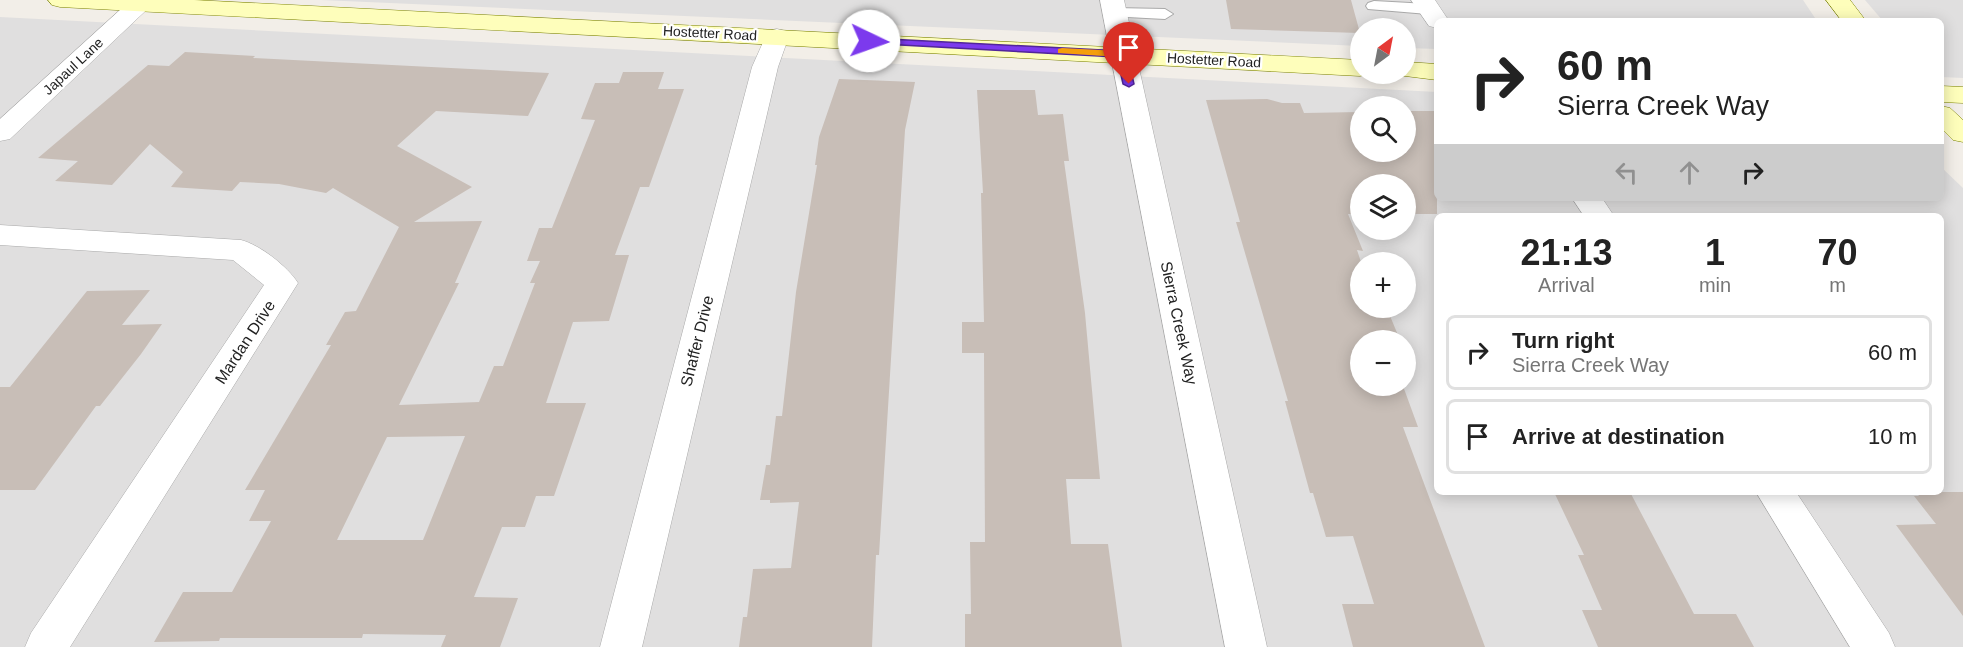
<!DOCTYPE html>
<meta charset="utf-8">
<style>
:root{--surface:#fff;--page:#f2f2f2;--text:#222;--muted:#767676;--line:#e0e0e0}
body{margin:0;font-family:Helvetica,sans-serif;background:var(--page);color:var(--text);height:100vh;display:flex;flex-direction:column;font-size:22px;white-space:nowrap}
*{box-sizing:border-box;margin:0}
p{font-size:20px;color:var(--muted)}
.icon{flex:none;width:33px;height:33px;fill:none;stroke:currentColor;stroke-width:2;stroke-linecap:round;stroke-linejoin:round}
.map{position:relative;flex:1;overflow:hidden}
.drawer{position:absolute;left:1434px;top:213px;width:510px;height:282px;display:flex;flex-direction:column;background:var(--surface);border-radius:9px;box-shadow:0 3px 15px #0003}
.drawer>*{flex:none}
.guide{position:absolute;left:1434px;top:18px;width:510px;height:183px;border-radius:9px;box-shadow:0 3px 15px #0003;background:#fff;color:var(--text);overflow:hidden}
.needle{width:39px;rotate:32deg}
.fabs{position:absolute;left:1350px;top:18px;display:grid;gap:12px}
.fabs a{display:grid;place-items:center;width:66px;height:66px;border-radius:50%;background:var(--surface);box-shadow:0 3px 15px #0003;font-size:30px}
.pin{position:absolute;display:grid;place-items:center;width:51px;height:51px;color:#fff;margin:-62px -26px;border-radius:50% 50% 50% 0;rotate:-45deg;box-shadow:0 0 6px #0007}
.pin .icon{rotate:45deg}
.me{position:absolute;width:66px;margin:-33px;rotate:93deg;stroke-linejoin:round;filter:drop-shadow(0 0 4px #0008)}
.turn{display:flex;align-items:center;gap:21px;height:126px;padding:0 24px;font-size:27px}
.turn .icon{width:78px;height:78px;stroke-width:2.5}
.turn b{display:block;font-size:42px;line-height:51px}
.lanes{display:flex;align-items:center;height:57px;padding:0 24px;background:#0003;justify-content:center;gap:30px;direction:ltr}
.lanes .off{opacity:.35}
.eta{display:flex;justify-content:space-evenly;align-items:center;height:102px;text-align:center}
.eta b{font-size:36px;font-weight:700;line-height:42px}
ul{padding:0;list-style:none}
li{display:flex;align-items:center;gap:18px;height:75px;margin:0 12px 9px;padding:0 12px;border:3px solid var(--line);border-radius:9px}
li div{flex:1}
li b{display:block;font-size:22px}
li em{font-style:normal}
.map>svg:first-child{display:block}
.residential{fill:#e0dfdf;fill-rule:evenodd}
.building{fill:#c8beb7;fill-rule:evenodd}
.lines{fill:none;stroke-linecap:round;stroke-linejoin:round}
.lane-casing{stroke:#a9a9a9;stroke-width:2}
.street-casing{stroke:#a9a9a9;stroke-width:1}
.secondary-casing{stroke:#7a8100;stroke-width:1}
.lane{fill:#fff;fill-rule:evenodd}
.street{fill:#fff;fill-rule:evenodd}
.secondary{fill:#fefebb;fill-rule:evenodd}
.route{fill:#7c3aed;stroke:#51269a;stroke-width:1.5}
.slow{fill:#f59e0b}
.labels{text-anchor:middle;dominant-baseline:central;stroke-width:4.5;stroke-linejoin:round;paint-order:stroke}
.far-street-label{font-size:14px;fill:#222;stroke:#fff}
.street-label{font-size:16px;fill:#222;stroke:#fff}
</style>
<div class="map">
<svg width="1963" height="647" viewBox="0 0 1963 647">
<rect width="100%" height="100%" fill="#f2eee8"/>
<path class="residential" d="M321,0H1803L1817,21H1437V49L1406,48V28H1360V46Z
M1865,0H1963V78L1941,77V21H1883Z
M0,17L1437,92V198H1941V167L1963,188V647H0ZM1360,106H1406V152H1360ZM1360,184H1406V230H1360ZM1437,216H1941V492H1437ZM1360,262H1406V308H1360ZM1360,340H1406V386H1360Z"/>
<path class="building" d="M1226,0H1351L1360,33L1231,29Z
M185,52L255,56L253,58L549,73L528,116L436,111L397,146L472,187L414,222L482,221L455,283H459L399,405L479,402L494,366H503L535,283H530L540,261H527L539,228H552L595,120L581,119L595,83H619L623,72H664L658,89H684L649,187H640L615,255H629L609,321L573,322L546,403H586L554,496H536L525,527H502L474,597L518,598L500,647H441L446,635L363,634L362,638H220L219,641L154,642L183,592H232L271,521H249L265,490H245L331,345H326L345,312L356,311L399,227L333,188L326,193L279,184L240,182L232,191L171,187L183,172L150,144L112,185L55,181L78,161L38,158L148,65L169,66ZM465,436L423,540H337L387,437Z
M839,79L915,82L905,130L879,555H876L872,647H739L743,617H747L753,569L791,568L799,502L770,503V500H760L766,465H770L776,416H782L796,292L817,165H815L819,137Z
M977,90H1035L1038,115L1063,114L1069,161H1064L1085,313L1100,479H1066L1071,544H1108L1122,647H965V614H971L970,542H985L984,353H962V322H984L981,193H983Z
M1267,99L1282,103H1300L1304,113L1360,112V152H1406V111H1437V214H1406V184H1360V214H1348L1363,251L1357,250L1361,262L1360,308L1388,311L1400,340H1360V386H1403L1418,427H1403L1485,647H1353L1342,604H1374L1353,536L1326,537L1313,493H1310L1285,401H1288L1236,222H1240L1206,100Z
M150,290L122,325L162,324L141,354L100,406H96L35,490H0V387H10L87,291Z
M1554,492H1630L1694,614H1736L1754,647H1598L1582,610H1602L1578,555H1584Z
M1916,492H1963V616L1896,525L1936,524L1914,496H1919Z"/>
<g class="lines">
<defs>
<path id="lane" d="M1374,1L1428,4L1436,9L1428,14L1368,9L1366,6L1368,3Z
M1114,8L1165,9L1173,14L1165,19L1108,16L1106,13Z"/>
<path id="street" d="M131,0H157L10,139L0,141V119Z
M1100,0H1124L1267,647H1225Z
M1411,0H1435L1449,21H1437V28L1429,26Z
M777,29L786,31L789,36L778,67L642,647H600L752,67L768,31Z
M1572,198H1602L1614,216H1584Z
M0,225L241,240C260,245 287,266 298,283L70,647H25L31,633L264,285L233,260L0,245Z
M1756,492H1796L1889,633L1895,647H1850Z"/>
<path id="secondary" d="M48,0H194L1360,60V74H1368L1360,76L60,7L52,5Z
M1826,0H1850L1866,21H1842Z
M1406,62L1437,64V80L1397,75L1396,74H1406Z
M1941,86L1963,87V103L1941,102Z
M1941,106L1950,108L1963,120V142L1953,140L1941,128Z"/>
</defs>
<use href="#lane" class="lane-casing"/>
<use href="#street" class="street-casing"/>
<use href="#secondary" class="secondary-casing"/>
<use href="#lane" class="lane"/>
<use href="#street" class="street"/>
<use href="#secondary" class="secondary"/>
</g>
<path class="route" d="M869,38L1122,51L1127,54L1134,84L1129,87L1123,84L1117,57L865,43V39Z"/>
<path class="slow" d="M1062,48L1119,51L1124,54L1119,57L1058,53V49Z"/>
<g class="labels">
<g class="far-street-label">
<text transform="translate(710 33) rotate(3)">Hostetter Road</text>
<text transform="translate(1214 60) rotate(3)">Hostetter Road</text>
<text transform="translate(73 66) rotate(-43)">Japaul Lane</text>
</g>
<g class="street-label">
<text transform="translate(1179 323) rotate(78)">Sierra Creek Way</text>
<text transform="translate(697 341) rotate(-76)">Shaffer Drive</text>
<text transform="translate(245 342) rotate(-57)">Mardan Drive</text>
</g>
</g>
</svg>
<div class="fabs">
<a><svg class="needle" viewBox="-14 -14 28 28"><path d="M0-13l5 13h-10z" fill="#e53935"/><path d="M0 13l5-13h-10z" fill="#767676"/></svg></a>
<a><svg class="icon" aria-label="search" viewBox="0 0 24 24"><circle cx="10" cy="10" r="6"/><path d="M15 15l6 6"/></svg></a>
<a><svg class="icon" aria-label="layers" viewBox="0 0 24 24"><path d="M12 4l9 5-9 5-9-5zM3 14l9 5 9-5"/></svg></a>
<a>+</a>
<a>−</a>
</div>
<div class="pin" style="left:1129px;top:84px;background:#d93025"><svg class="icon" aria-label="arrive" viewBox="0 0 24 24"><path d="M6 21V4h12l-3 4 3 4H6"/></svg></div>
<svg class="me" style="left:869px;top:41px" viewBox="-20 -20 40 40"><circle r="19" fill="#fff"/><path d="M0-13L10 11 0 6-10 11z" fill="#7c3aed"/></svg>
<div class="guide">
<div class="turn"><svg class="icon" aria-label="right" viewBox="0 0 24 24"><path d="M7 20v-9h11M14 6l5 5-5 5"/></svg><div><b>60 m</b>Sierra Creek Way</div></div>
<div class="lanes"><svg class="icon off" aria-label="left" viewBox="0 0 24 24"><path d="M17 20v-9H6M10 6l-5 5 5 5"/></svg><svg class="icon off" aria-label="ahead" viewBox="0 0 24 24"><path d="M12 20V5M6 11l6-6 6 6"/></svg><svg class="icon" aria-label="right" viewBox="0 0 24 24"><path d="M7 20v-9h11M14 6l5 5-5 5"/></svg></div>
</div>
<section class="drawer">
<div class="eta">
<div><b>21:13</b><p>Arrival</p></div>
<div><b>1</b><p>min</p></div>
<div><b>70</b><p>m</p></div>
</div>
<ul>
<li><svg class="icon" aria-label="right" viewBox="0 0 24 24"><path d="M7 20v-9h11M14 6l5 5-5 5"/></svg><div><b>Turn right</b><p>Sierra Creek Way</p></div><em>60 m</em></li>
<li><svg class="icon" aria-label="arrive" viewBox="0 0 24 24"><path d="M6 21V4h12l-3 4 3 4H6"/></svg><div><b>Arrive at destination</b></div><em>10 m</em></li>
</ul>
</section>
</div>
